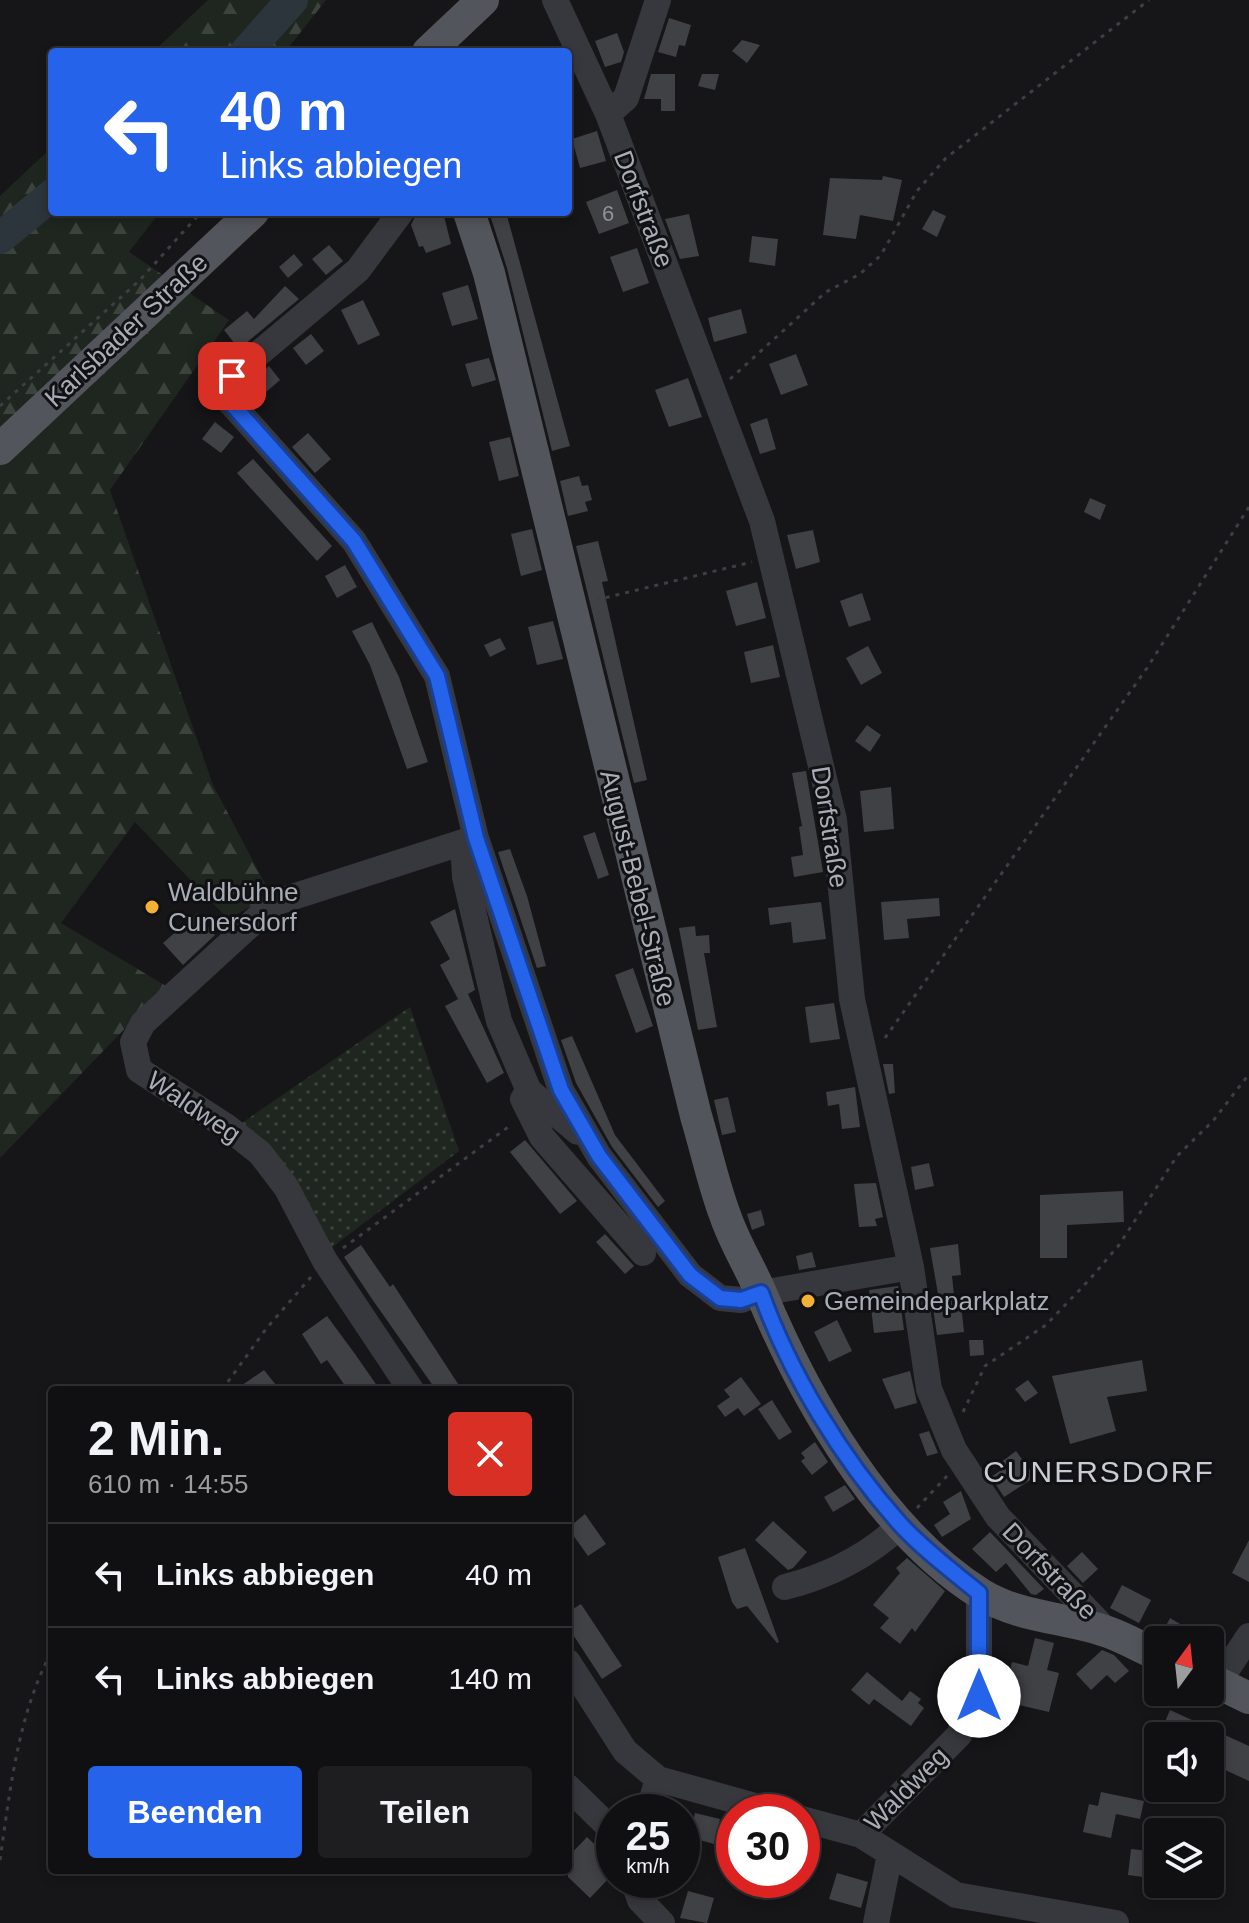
<!DOCTYPE html>
<html lang="de">
<meta charset="utf-8">
<style>
:root{--surface:#101012;--page:#1e1e20;--text:#f1f3f6;--muted:#9c9d9f;--line:#303032;--accent:#2563eb}
body{margin:0;font-family:Arial,sans-serif;background:var(--page);color:var(--text);height:100vh;display:flex;flex-direction:column;font-size:30px;white-space:nowrap}
*{box-sizing:border-box;margin:0}
p{font-size:26px;color:var(--muted)}
.icon{flex:none;width:44px;height:44px;fill:none;stroke:currentColor;stroke-width:2;stroke-linecap:round;stroke-linejoin:round}
.map{position:relative;flex:1;overflow:hidden}
.details{position:absolute;left:48px;top:1386px;width:524px;height:488px;display:flex;flex-direction:column;background:var(--surface);border-radius:8px;box-shadow:0 4px 12px #0003,0 0 0 2px var(--line)}
.details>*{flex:none}
.guide{position:absolute;left:48px;top:48px;width:524px;height:168px;border-radius:8px;box-shadow:0 4px 12px #0003,0 0 0 2px var(--line);background:#2563eb;color:#fff;overflow:hidden}
.needle{width:52px;rotate:15deg}
.controls{position:absolute;left:1144px;top:1626px;display:grid;gap:16px}
.controls a{display:grid;place-items:center;width:80px;height:80px;border-radius:8px;background:var(--surface);box-shadow:0 4px 12px #0003,0 0 0 2px var(--line);font-size:40px}
.speed{position:absolute;left:596px;top:1794px;display:flex;gap:16px;font-size:40px;font-weight:700;text-align:center}
.speed>*{display:grid;place-content:center;width:104px;height:104px;border-radius:50%;background:var(--surface);box-shadow:0 4px 12px #0003,0 0 0 2px var(--line);line-height:1}
.speed small{font-size:20px;font-weight:400}
.speed .limit{border:12px solid #d22;background:#fff;color:#111}
.pin{position:absolute;display:grid;place-items:center;width:68px;height:68px;color:#fff;margin:-34px;border-radius:16px;box-shadow:0 4px 12px #0006}
.me{position:absolute;width:88px;margin:-44px;rotate:0deg;stroke-linejoin:round;filter:drop-shadow(0 0 6px #0008)}
.turn{display:flex;align-items:center;gap:28px;height:168px;padding:0 40px;font-size:36px}
.turn .icon{width:104px;height:104px;stroke-width:2.5}
.turn b{display:block;font-size:56px;line-height:68px}
.round{display:grid;place-items:center;flex:none;width:84px;height:84px;border-radius:8px;background:var(--page)}
.summary{display:flex;align-items:center;justify-content:space-between;height:136px;padding:0 40px}
h1{font-size:48px;font-weight:600;line-height:60px}
.button{display:flex;gap:16px;margin-top:auto;padding:16px 40px}
.button a{flex:1;height:92px;border-radius:8px;background:var(--accent);color:#fff;font-size:32px;font-weight:600;line-height:92px;text-align:center}
.button a+a{background:var(--page);color:var(--text)}
ul{padding:0;list-style:none}
li{display:flex;align-items:center;gap:24px;height:104px;padding:0 40px;border-top:2px solid var(--line)}
li div{flex:1}
li b{display:block;font-size:30px}
li em{font-style:normal}
.map>svg:first-child{display:block}
.forest{fill:url(#forest-firs)}
.garden{fill:url(#garden-dots)}
.lines{fill:none;stroke-linecap:round;stroke-linejoin:round}
.river{stroke:#2c353c;stroke-width:32}
.building{fill:#404145}
.path{stroke:#3d3f44;stroke-width:3;stroke-dasharray:4 6;stroke-linecap:butt}
.minor{stroke:#37383d;stroke-width:26}
.major{stroke:#53555c;stroke-width:32}
.route-casing{stroke:#184099;stroke-width:20}
.route{stroke:#2563eb;stroke-width:14}
.poi-dot{fill:#f2b134;stroke:#111113;stroke-width:3}
.labels{text-anchor:middle;dominant-baseline:central;stroke-width:6;stroke-linejoin:round;paint-order:stroke}
.number-label{font-size:22px;fill:#8e929b}
.street-label{font-size:26px;fill:#a8adb8;stroke:#111113}
.poi-label{font-size:26px;fill:#a8adb8;stroke:#111113;text-anchor:start}
.quarter-label{font-size:30px;letter-spacing:2px;fill:#c9ccd4;stroke:#111113}
</style>
<div class="map">
<svg width="1249" height="1923" viewBox="0 0 1249 1923">
<defs>
<pattern id="forest-firs" width="22" height="20" patternUnits="userSpaceOnUse" patternTransform="scale(2)"><rect width="22" height="20" fill="#1e261f"/><path d="M5 1l3.5 6h-7zM16 11l3.5 6h-7z" fill="#3c433d"/></pattern>
<pattern id="garden-dots" width="8" height="8" patternUnits="userSpaceOnUse" patternTransform="scale(2)"><rect width="8" height="8" fill="#1e261f"/><path d="M2 2h.1M6 6h.1" fill="none" stroke="#3c433d" stroke-width="1.8" stroke-linecap="round"/></pattern>
</defs>
<rect width="100%" height="100%" fill="#161618"/>
<path class="forest" d="M208,0H326L285,52H153Z
M52,147V212H160L129,252L229,320L110,490L213,785L271,895L228,919L135,822L61,923L166,986L0,1158V196Z"/>
<path class="garden" d="M410,1007L459,1151L327,1251L236,1127Z"/>
<g class="lines">
<path class="river" d="M246,52L292,0
M0,238L52,195"/>
</g>
<path class="building" d="M669,18L691,25L685,46L679,45L676,57L658,52Z
M617,33L624,52L621,62L605,67L595,41Z
M742,40L760,45L747,63L732,51Z
M651,74H675V111H661V99H644Z
M702,74H719L715,90L698,86Z
M597,131L606,161L580,168L572,139Z
M883,176L902,180L893,221L860,215L856,239L823,235L830,178L882,180Z
M617,190L629,223L599,234L586,202Z
M933,210L946,216L937,237L922,229Z
M417,212H443L451,244L426,253L423,246L419,247L411,225Z
M489,212H506L570,446L552,451L507,268Z
M689,214L699,256L680,259L665,219Z
M752,236L778,239L775,266L749,262Z
M329,245L343,261L326,275L312,259Z
M637,248L649,283L623,292L610,257Z
M294,254L303,265L288,278L279,267Z
M468,285L478,319L452,326L442,293Z
M285,286L299,299L239,349L224,330L247,311L254,319Z
M363,300L380,335L358,345L341,310Z
M741,309L747,333L714,342L708,318Z
M311,334L324,351L306,365L293,348Z
M796,354L808,385L781,395L769,364Z
M489,358L496,380L472,387L465,364Z
M269,366L280,380L265,393L253,379Z
M688,378L702,417L669,427L655,390Z
M767,418L776,449L760,454L750,424Z
M215,422L234,437L221,453L202,439Z
M308,433L331,459L315,473L292,447Z
M510,437L519,476L499,481L489,442Z
M253,459L332,546L317,561L237,473Z
M579,476L582,486L588,485L592,500L585,502L588,511L568,516L560,481Z
M1090,498L1106,505L1100,520L1084,512Z
M532,529L542,570L521,576L511,534Z
M813,530L820,562L796,569L787,535Z
M598,541L608,581L602,582L647,780L634,783L576,546Z
M345,565L357,587L337,598L325,576Z
M757,582L766,618L736,626L726,591Z
M862,593L871,620L849,627L840,601Z
M553,621L563,659L537,665L528,627Z
M372,622L399,677L428,762L407,769L370,665L352,631Z
M500,638L506,649L490,657L484,645Z
M773,645L780,677L751,683L744,652Z
M868,646L882,673L861,685L846,658Z
M867,725L881,735L870,752L855,741Z
M806,771L823,872L794,877L791,857L803,855L799,827L802,826L792,773Z
M891,787L894,829L864,832L860,791Z
M595,832L609,875L598,879L583,836Z
M510,849L527,896L546,966L537,968L498,852Z
M939,898L940,916L907,919L909,938L884,940L881,902Z
M821,902L826,939L793,943L791,922L770,925L768,908Z
M455,909L475,990L468,994L504,1073L487,1083L445,1006L462,997L458,999L440,965L450,959L430,922Z
M197,913L215,935L183,965L163,943Z
M695,926L696,936L709,935L710,953H704L717,1027L698,1030L679,928Z
M633,968L653,1026L636,1033L615,975Z
M834,1003L840,1039L810,1043L805,1007Z
M572,1036L615,1135L665,1201L658,1207L612,1147L576,1083L561,1040Z
M883,1064H893L895,1093L889,1094Z
M855,1087L860,1127L842,1129L839,1104L828,1106L826,1092Z
M728,1097L736,1132L722,1135L714,1100Z
M525,1140L577,1201L560,1214L510,1152Z
M929,1163L934,1186L915,1190L911,1167Z
M876,1183L883,1217L875,1219L877,1226L859,1227L854,1184Z
M1123,1191L1124,1222L1067,1225V1258H1040V1195Z
M761,1210L765,1225L752,1230L747,1214Z
M605,1234L634,1266L625,1274L596,1242Z
M958,1244L961,1275L952,1276L955,1304H961L964,1332L937,1335L931,1295L938,1294L930,1248Z
M361,1245L390,1287L393,1284L462,1390H436L372,1299L344,1257Z
M812,1252L816,1267L799,1270L796,1256Z
M898,1286L904,1330L874,1333L869,1290Z
M327,1316L355,1354L380,1390H348L327,1360L321,1364L302,1334Z
M837,1320L852,1351L829,1362L814,1332Z
M969,1340H983L984,1355L970,1356Z
M1142,1360L1147,1391L1107,1397L1116,1431L1070,1444L1052,1376Z
M264,1370L280,1390H235Z
M910,1371L917,1403L895,1409L882,1379Z
M741,1377L761,1404L744,1416L738,1408L725,1417L717,1406L730,1397L724,1390Z
M1028,1380L1038,1393L1025,1402L1015,1389Z
M772,1400L792,1432L779,1440L758,1409Z
M929,1431L938,1453L927,1456L919,1434Z
M815,1442L828,1462L812,1475L801,1461L805,1458L801,1453Z
M1016,1451L1035,1477L1004,1497L991,1477L1004,1468L1000,1463Z
M845,1485L855,1499L833,1512L824,1497Z
M961,1491L971,1519L942,1537L934,1525L950,1514L943,1502Z
M585,1514L606,1544L588,1556L568,1528Z
M773,1521L807,1552L793,1568L788,1570L755,1540Z
M990,1532L1044,1589L1036,1595L1031,1594L1006,1563L996,1572L972,1549Z
M1249,1540V1582L1232,1573Z
M745,1548L779,1642L777,1643L747,1606L737,1609L732,1602L718,1557Z
M1082,1552L1098,1569L1083,1583L1067,1566Z
M907,1558L945,1591L915,1632L912,1628L900,1644L880,1628L889,1618L873,1605L900,1573L896,1568Z
M1122,1585L1151,1600L1139,1623L1110,1608Z
M581,1604L622,1666L602,1679L568,1627V1612Z
M1170,1618L1207,1640H1169L1161,1636Z
M1035,1638L1054,1643L1047,1670L1059,1673L1049,1712L1002,1701L1012,1662L1028,1666Z
M1102,1650L1114,1655L1129,1671L1115,1683L1107,1675L1091,1690L1076,1674Z
M867,1672L902,1701L910,1691L921,1699L918,1703L924,1708L911,1726L874,1699L869,1705L851,1690Z
M1170,1710L1249,1746V1781L1210,1763V1736H1159Z
M1101,1792L1144,1801L1140,1819L1116,1814L1111,1838L1083,1832L1089,1804L1098,1806Z
M695,1813L720,1819L714,1844L689,1837Z
M587,1837L614,1863V1873L590,1898L568,1877V1857Z
M1131,1849L1158,1852V1879L1128,1875Z
M837,1873L868,1882L861,1908L829,1899Z
M688,1891L714,1898L707,1923L680,1918Z"/>
<g class="lines">
<path class="path" d="M730,379L826,292L860,274L881,255L917,191L946,158L1149,0
M0,406L140,280L201,212
M596,600L752,562
M885,1038L1147,668L1249,507
M343,1248L511,1125
M222,1390L266,1329L311,1277
M963,1412L985,1366L1046,1325L1090,1279L1119,1245L1177,1156L1213,1121L1249,1074
M917,1508L947,1476
M0,1860C10,1791 18,1713 52,1651"/>
<path class="minor" d="M555,0L608,114L762,521L834,820L852,999L911,1267L929,1389L954,1450L998,1517L1107,1631
M608,114L626,98L658,0
M401,212L358,270L232,376L230,402L354,541L437,676L476,838L561,1090L599,1156L690,1275L720,1298L741,1300L761,1293L911,1267
M463,842L465,877L499,1021L529,1091L578,1132
M529,1091L523,1099L542,1137L643,1253
M411,1390L325,1261L286,1187L260,1153L227,1127L139,1070L133,1042L143,1023L274,903L476,838
M785,1587C829,1576 868,1556 901,1525
M568,1662L625,1751L658,1779L777,1812
M1218,1683L1249,1636
M568,1787L614,1832
M648,1812L658,1779
M802,1819L861,1835L956,1895L1116,1923
M861,1835L959,1735L979,1696V1593
M633,1880L640,1900L662,1923
M876,1923L890,1854"/>
<path class="major" d="M428,52L483,0
M469,212L489,273L696,1116C706,1149 713,1183 725,1215C734,1242 750,1267 761,1293C805,1399 880,1531 981,1594C1020,1618 1066,1617 1108,1632C1125,1638 1142,1648 1158,1655
M0,449L253,212
M1210,1679L1249,1698"/>
</g>
<g class="lines">
<defs>
<path id="route" d="M232,376L230,402L354,541L437,676L476,838L561,1090L599,1156L690,1275L720,1298L741,1300L761,1293C790,1374 842,1459 900,1524C923,1549 952,1571 979,1593V1696"/>
</defs>
<use href="#route" class="route-casing"/>
<use href="#route" class="route"/>
</g>
<g class="poi-dot">
<circle cx="152" cy="907" r="8"/>
<circle cx="808" cy="1301" r="8"/>
</g>
<g class="labels">
<g class="number-label">
<text x="608" y="213">6</text>
</g>
<g class="street-label">
<text transform="translate(644 209) rotate(69)">Dorfstraße</text>
<text transform="translate(126 330) rotate(-43)">Karlsbader Straße</text>
<text transform="translate(830 827) rotate(81)">Dorfstraße</text>
<text transform="translate(638 888) rotate(76)">August-Bebel-Straße</text>
<text transform="translate(194 1107) rotate(34)">Waldweg</text>
<text transform="translate(1050 1571) rotate(46)">Dorfstraße</text>
<text transform="translate(906 1789) rotate(-45)">Waldweg</text>
</g>
<g class="poi-label">
<text x="168" y="892">Waldbühne<tspan x="168" dy="30">Cunersdorf</tspan></text>
<text x="824" y="1301">Gemeindeparkplatz</text>
</g>
<g class="quarter-label">
<text x="1099" y="1471">CUNERSDORF</text>
</g>
</g>
</svg>
<div class="controls">
<a><svg class="needle" viewBox="-14 -14 28 28"><path d="M0-13l5 13h-10z" fill="#e53935"/><path d="M0 13l5-13h-10z" fill="#9c9d9f"/></svg></a>
<a><svg class="icon" aria-label="sound" viewBox="0 0 24 24"><path d="M4 9h4l5-4v14l-5-4H4zM17 9q2 3 0 6"/></svg></a>
<a><svg class="icon" aria-label="layers" viewBox="0 0 24 24"><path d="M12 4l9 5-9 5-9-5zM3 14l9 5 9-5"/></svg></a>
</div>
<div class="speed"><div>25<small>km/h</small></div><div class="limit">30</div></div>
<div class="pin" style="left:232px;top:376px;background:#d93025"><svg class="icon" aria-label="arrive" viewBox="0 0 24 24"><path d="M6 21V4h12l-3 4 3 4H6"/></svg></div>
<svg class="me" style="left:979px;top:1696px" viewBox="-20 -20 40 40"><circle r="19" fill="#fff"/><path d="M0-13L10 11 0 6-10 11z" fill="#2563eb"/></svg>
<div class="guide">
<div class="turn"><svg class="icon" aria-label="left" viewBox="0 0 24 24"><path d="M17 20v-9H6M10 6l-5 5 5 5"/></svg><div><b>40 m</b>Links abbiegen</div></div>
</div>
<section class="details">
<div class="summary"><div><h1>2 Min.</h1><p>610 m · 14:55</p></div><a class="round" style="background:#d93025;color:#fff"><svg class="icon" aria-label="close" viewBox="0 0 24 24"><path d="M6 6l12 12M18 6L6 18"/></svg></a></div>
<ul>
<li><svg class="icon" aria-label="left" viewBox="0 0 24 24"><path d="M17 20v-9H6M10 6l-5 5 5 5"/></svg><div><b>Links abbiegen</b></div><em>40 m</em></li>
<li><svg class="icon" aria-label="left" viewBox="0 0 24 24"><path d="M17 20v-9H6M10 6l-5 5 5 5"/></svg><div><b>Links abbiegen</b></div><em>140 m</em></li>
</ul>
<div class="button"><a>Beenden</a><a>Teilen</a></div>
</section>
</div>
